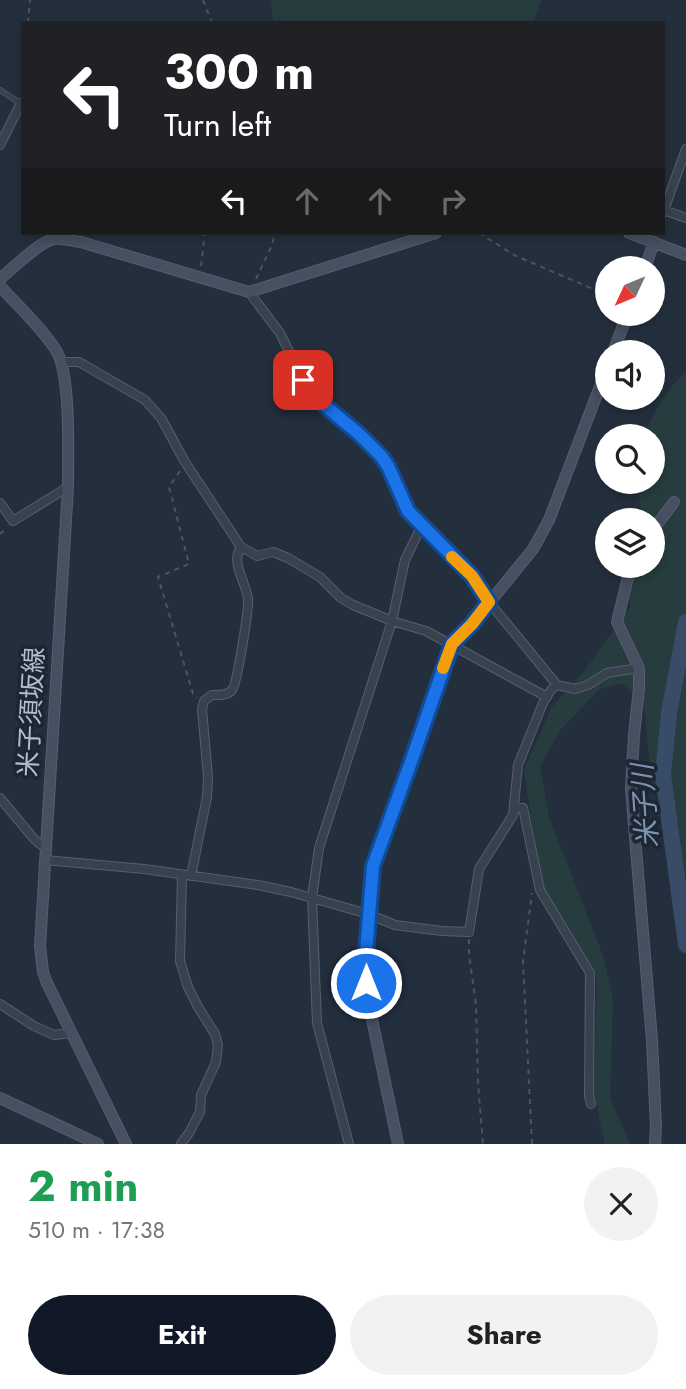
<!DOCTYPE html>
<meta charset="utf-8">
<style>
:root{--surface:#fff;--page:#f2f2f2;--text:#202124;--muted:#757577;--accent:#111827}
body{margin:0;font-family:Jost,"Noto Sans JP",sans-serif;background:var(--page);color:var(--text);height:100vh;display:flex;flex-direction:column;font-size:26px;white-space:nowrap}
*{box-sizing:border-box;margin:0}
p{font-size:23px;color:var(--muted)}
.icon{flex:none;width:38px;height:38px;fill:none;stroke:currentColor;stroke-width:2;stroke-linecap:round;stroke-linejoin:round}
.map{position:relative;height:1144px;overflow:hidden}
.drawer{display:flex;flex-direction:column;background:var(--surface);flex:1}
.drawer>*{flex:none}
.banner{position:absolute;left:21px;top:21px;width:644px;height:214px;border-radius:0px;box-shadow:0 4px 10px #0003;background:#202124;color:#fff;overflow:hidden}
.needle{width:46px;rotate:226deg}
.tools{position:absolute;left:595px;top:256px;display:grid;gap:14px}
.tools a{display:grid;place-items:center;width:70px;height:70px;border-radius:50%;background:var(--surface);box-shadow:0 4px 10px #0003;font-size:35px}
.pin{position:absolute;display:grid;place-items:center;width:60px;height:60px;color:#fff;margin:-30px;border-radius:14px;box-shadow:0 4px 10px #0006}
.me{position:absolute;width:77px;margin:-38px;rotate:0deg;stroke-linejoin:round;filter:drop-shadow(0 0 5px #0008)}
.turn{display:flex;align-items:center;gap:24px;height:147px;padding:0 28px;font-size:32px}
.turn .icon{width:91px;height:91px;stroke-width:2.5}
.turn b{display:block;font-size:49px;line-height:60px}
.lanes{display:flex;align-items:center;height:66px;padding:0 28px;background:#0003;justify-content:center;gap:35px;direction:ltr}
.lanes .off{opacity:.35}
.round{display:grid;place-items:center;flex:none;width:74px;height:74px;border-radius:37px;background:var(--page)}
.headline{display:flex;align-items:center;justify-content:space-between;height:119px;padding:0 28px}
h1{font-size:42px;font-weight:700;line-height:52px;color:#1e9e55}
.cta{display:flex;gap:14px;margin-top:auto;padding:14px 28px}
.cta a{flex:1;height:80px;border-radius:42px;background:var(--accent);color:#fff;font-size:28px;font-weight:700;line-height:80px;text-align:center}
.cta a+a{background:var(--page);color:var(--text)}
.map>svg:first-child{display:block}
.green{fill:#263c3f}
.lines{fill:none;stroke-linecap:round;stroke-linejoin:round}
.river{stroke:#394c67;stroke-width:16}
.lane-casing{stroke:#565f6c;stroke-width:6}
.street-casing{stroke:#565f6c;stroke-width:10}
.secondary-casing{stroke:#565f6c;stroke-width:12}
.path{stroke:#44595c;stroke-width:2;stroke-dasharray:5 5;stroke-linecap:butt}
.lane{stroke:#38414e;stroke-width:4.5}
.street{stroke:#38414e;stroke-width:8}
.secondary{stroke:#465061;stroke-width:10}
.route-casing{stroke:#114b97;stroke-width:18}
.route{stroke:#1a73e8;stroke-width:12}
.slow{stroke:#f59e0b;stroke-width:12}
.labels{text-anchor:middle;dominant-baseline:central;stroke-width:7;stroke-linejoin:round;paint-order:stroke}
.street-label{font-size:26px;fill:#b4bcc9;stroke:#1d2633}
.water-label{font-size:28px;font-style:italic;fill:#7c92b1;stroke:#1d2633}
</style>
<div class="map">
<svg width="686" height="1144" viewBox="0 0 686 1144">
<rect width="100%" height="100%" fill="#242f3e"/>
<path class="green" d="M271,0H541L533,23H273Z
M686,373V921L678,831L652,787L644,704L622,683L600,689L562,728L540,766L549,818L604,958L613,1000L610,1098L630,1144H605L594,1094L597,979L541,886L524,770L551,708L583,673L630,607L626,565H653V520H641L638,481H653V436H643C653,416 667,386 686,373Z"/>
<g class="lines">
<path class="river" d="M686,622L669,713L663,774L686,945"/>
<defs>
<path id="lane" d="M0,90L20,103"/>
<path id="street" d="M0,145L21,103
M664,210L686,218
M663,213L686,149
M249,292L280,333L303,380L324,405L358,434L381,456L388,466L408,511L472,577L489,602L557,685L575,689L588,685L607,673L639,668
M62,362H79L145,400L161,418L185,462L241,547L257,556L273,552L288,558L320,577L341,598L353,605L392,621L426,631L547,697
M0,503L13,521L68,487
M0,798L34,839L46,849
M514,807L523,808L540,890L590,973L589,1096L591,1104
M45,860L144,869L258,885L291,892L368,914L395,925L442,931L469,932L479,869L513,815L518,765L543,703L551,690L557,685
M191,876L207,797L208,777L202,709L204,701L212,695C219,695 227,696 232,690C237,685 249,609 248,599C246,582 230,562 241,547
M0,1004L34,1026L54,1035L71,1033
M181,1144L189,1133L200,1112L201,1095L216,1062L218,1045L215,1034L198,1007L188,987L180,961L182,875
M349,1144L317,1023L312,898L319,848L392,621L405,560L422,525"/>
<path id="secondary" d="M629,233L686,255
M645,268L654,242
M0,279C11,270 40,241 54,239C63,238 72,241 81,242L249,292L436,233
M0,286C17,305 45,331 57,352C71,378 68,455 68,487L40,946L43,972L47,983L126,1144
M613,352L628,313
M653,530L674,502
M631,565L617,622L639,668V688L634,735L631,789L652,1040L656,1127L655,1144
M0,1098L98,1144
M398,1144L368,1000L365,966L373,866L413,759L452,644L472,624L533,549L549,520L607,368"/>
</defs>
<use href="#lane" class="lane-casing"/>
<use href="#street" class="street-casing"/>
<use href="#secondary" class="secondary-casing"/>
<path class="path" d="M203,0L212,23
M28,23L30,0
M22,95L23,84
M479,233L516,256L607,295
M201,266L205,233
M256,279L272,245L275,233
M180,471L169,487L189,564L158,577L194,697L197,698
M0,534L7,528
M469,939V955L476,1004L478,1083L483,1144
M532,1144L523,961L532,893"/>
<use href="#lane" class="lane"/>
<use href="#street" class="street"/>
<use href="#secondary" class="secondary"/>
</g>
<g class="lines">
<defs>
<path id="route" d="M303,380L324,405L359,434L381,456L388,466L408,511L472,576L489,602L472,624L452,644L412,759L373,866L365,965L366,983"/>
</defs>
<use href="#route" class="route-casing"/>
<use href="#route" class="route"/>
<path class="slow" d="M443,668L452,644L472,624L489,602L472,576L452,557"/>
</g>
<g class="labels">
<g class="street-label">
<text transform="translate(31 712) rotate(-87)">米子須坂線</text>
</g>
<g class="water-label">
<text transform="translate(645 806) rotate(-94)">米子川</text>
</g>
</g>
</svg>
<div class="tools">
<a><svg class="needle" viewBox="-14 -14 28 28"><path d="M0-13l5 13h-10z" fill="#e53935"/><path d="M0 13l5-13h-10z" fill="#757577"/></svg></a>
<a><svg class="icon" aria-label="sound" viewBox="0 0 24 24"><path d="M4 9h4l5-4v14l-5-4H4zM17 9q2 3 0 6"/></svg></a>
<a><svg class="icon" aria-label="search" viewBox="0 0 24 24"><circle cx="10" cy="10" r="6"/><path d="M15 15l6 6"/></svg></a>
<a><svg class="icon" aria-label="layers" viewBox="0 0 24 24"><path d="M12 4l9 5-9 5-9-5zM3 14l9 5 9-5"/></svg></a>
</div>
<div class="pin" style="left:303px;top:380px;background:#d93025"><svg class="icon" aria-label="arrive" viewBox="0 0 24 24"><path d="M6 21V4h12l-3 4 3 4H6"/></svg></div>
<svg class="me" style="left:366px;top:983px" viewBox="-20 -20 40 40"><circle r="17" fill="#1a73e8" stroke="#fff" stroke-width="3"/><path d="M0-11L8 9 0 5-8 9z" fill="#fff"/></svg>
<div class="banner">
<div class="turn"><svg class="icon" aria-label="left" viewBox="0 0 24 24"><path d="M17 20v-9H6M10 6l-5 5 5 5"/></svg><div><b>300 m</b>Turn left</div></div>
<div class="lanes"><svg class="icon" aria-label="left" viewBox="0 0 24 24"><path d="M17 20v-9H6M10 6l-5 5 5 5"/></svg><svg class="icon off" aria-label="ahead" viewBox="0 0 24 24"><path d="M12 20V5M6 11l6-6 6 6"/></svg><svg class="icon off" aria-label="ahead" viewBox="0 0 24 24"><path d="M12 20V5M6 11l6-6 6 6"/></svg><svg class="icon off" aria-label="right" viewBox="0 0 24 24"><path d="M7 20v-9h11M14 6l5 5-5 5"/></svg></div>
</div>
</div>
<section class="drawer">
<div class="headline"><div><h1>2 min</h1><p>510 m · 17:38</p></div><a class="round"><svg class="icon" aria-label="close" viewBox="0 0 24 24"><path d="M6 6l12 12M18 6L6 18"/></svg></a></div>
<div class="cta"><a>Exit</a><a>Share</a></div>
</section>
